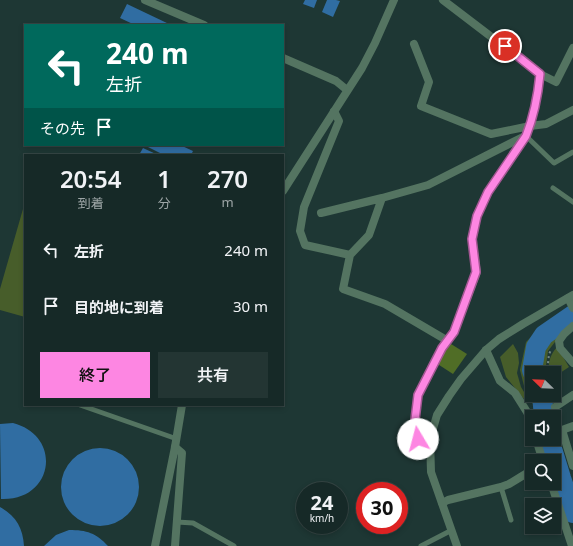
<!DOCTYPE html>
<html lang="ja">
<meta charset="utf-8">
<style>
:root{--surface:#162927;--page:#233533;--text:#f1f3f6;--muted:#9ea6a7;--line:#354544;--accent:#fd86e2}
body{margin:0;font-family:"Noto Sans","Noto Sans JP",sans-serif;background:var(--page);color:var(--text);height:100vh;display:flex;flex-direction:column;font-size:15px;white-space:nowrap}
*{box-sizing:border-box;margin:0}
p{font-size:13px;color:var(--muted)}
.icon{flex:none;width:22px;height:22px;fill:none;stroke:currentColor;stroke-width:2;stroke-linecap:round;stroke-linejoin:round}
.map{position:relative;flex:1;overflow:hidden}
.side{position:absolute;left:24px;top:154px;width:260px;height:252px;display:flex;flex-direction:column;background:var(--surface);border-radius:0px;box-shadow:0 2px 6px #0003,0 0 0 1px var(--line)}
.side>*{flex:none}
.top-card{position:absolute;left:24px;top:24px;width:260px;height:122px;border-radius:0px;box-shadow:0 2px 6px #0003,0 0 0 1px var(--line);background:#00695c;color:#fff;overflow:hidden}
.needle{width:26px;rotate:293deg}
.tools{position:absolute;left:525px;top:366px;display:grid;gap:8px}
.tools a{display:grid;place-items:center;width:36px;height:36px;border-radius:0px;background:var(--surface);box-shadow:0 2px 6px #0003,0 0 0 1px var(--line);font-size:20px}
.speed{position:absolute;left:296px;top:482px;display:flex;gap:8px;font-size:20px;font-weight:700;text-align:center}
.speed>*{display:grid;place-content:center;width:52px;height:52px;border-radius:50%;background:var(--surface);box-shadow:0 2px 6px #0003,0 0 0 1px var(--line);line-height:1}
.speed small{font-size:10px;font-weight:400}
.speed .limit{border:6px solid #d22;background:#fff;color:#111}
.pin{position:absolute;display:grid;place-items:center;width:34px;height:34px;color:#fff;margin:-17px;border:2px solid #fff;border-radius:50%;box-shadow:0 1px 4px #0007}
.me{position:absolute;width:44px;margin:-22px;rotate:352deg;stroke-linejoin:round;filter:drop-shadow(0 0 3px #0008)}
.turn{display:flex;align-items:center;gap:14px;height:84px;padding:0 16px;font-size:18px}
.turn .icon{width:52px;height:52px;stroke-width:2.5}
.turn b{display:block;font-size:28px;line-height:34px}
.then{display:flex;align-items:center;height:38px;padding:0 16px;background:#0003;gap:8px;font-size:15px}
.eta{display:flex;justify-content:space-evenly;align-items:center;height:68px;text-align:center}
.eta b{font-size:24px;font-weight:600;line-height:28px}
.cta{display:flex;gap:8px;margin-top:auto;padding:8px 16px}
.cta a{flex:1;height:46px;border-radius:0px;background:var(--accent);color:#111;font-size:16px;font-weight:600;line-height:46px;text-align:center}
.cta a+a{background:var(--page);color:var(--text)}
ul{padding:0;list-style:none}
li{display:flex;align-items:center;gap:12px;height:56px;padding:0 16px}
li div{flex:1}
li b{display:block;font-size:15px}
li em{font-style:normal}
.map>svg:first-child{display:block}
.green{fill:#475d2a}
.forest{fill:#506d26}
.water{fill:#306da2}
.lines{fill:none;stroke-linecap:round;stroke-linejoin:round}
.river{stroke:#306da2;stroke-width:20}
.path{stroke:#748885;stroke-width:2;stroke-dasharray:2 3;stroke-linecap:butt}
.service{stroke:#547461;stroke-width:5}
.minor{stroke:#547461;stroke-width:8}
.tertiary{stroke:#547461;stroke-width:8}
.route-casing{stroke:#a45793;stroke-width:10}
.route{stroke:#fd86e2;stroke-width:7}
</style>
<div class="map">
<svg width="573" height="546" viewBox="0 0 573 546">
<rect width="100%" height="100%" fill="#1e3734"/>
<path class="green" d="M25,202V317L0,310V289Z
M572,320L548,351L545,373H537L536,369L541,340L546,335Z
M552,323V325L536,339L532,353L530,369L524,373L526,389L532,401L537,403L540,410L539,415L525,390L520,370L526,342L536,332Z
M513,344L518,353L519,363L517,373L521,387L527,397L524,399L506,377L500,357Z
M557,347L569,367L554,377V373H549C548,362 550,355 557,347Z
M530,372L532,377V395H538L539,403C529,396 528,387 526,375Z
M554,386L563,399L556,402L553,395Z"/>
<path class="forest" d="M451,344L467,354L453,374L436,363Z"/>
<path class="water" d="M305,0H317L314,8L303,4Z
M327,0H336L340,1L333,17L322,12Z
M127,4L169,24V25H135L120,18Z
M144,145H180L193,151L191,155H164Z
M143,148L158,155H139Z
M13,423C63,436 54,501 1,499L0,424Z
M61 487a39 39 0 1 1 78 0a39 39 0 1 1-78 0Z
M0,507C16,516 23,528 24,546H0Z
M69,530C87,530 96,533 108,546H44L56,535Z"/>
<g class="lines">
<path class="river" d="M533,373L532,370L536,347L544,335L573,315
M542,395L544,417
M549,439L561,478L573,513"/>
<path class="path" d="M547,373L549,354L551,350
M548,445L557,443"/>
<path class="service" d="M526,136L554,163L573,152
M553,188L573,202
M80,405L177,439
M501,487L511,520
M177,522L193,523L234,546
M421,546L452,530"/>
<path class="minor" d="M414,44L429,82L421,106L491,134L530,126L538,92L540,74L443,0
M540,74L556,82L573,48
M334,111L339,121L304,207L300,231L305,245L350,255L369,235L382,198
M321,213L382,198L428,185L525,136
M350,255L343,289L385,304L448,341
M568,298L573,308
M573,326L564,334L559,341L560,348L573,363
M486,350L500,381L515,393L527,412L532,426
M555,407L573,395
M573,426L562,430L573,466
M536,439L543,461
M430,444L418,439L415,420L418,395L442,348L454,332L477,272L472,239L477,216L488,192L526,136L530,126L546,124L573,110
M175,447L182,453L175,546
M551,483L572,546
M442,503L448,500L501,487L509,484L532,470
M155,546L175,447"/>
<path class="tertiary" d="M145,0L204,25
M283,58L336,81L347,90
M283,191L362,68L375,43L394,0
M175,447L182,405
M457,546L431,472L430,439L437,415L449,396L461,379L486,350L499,339L523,324L573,295"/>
</g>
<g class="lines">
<defs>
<path id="route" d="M418,439L415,420L418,395L442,348L454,332L476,272L472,239L477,216L488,192L526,136C534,116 538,95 540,74L505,46"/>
</defs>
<use href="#route" class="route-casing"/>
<use href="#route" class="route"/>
</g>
</svg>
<div class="tools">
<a><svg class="needle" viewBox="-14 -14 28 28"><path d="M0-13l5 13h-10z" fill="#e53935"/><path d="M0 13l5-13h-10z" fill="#9ea6a7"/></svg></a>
<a><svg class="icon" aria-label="sound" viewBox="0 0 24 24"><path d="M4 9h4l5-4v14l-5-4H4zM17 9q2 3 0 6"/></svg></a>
<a><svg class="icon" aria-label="search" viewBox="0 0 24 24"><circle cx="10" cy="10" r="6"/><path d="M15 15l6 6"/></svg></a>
<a><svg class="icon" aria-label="layers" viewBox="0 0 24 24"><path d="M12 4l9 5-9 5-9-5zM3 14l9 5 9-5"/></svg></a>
</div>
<div class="speed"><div>24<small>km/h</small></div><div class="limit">30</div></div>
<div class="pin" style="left:505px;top:46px;background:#d93025"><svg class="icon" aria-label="arrive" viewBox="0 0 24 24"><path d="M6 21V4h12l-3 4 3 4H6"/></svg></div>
<svg class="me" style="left:418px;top:439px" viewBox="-20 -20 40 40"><circle r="19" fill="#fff"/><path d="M0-13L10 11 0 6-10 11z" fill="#fd86e2"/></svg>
<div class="top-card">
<div class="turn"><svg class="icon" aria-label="left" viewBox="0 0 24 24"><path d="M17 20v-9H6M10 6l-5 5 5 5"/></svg><div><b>240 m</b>左折</div></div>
<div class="then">その先<svg class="icon" aria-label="arrive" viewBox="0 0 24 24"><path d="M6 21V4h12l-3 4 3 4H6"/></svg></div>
</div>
<section class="side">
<div class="eta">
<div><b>20:54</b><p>到着</p></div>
<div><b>1</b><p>分</p></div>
<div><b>270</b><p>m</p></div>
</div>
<ul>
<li><svg class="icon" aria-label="left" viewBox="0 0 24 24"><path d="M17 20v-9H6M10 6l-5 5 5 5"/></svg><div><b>左折</b></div><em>240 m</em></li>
<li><svg class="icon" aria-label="arrive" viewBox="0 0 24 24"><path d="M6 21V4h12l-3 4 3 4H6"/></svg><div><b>目的地に到着</b></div><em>30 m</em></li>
</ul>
<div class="cta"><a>終了</a><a>共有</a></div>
</section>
</div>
